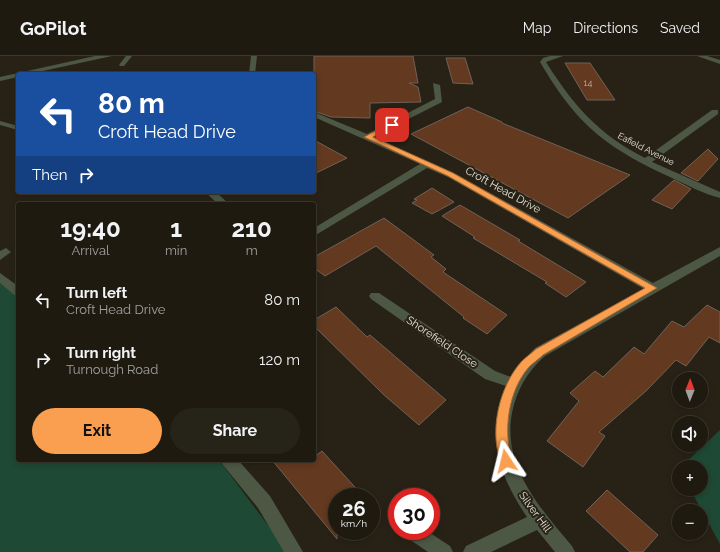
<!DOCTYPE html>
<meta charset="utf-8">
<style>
:root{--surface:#1e1a10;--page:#262319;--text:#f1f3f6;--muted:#a1a19f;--line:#3c3830;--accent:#fa9f4f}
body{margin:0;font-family:Raleway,sans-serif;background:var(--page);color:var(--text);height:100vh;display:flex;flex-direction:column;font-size:15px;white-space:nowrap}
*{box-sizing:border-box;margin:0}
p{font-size:13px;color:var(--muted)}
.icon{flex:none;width:22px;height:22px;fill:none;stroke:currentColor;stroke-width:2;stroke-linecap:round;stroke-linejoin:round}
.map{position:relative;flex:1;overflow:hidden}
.side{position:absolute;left:16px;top:146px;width:300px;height:260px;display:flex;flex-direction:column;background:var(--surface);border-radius:4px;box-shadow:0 2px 6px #0003,0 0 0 1px var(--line)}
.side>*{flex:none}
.guide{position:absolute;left:16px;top:16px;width:300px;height:122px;border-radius:4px;box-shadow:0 2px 6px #0003,0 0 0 1px var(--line);background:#1a4fa0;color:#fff;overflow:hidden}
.needle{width:26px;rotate:1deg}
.controls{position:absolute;left:672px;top:316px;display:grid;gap:8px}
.controls a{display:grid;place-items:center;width:36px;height:36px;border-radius:50%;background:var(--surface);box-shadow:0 2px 6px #0003,0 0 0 1px var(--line);font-size:20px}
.speed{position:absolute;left:328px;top:432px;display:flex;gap:8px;font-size:20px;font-weight:700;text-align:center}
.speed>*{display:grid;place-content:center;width:52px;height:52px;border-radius:50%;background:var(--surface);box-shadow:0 2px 6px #0003,0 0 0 1px var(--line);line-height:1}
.speed small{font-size:10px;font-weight:400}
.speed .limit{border:6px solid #d22;background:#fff;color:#111}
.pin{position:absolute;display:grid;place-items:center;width:34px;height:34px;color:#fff;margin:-17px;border-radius:8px;box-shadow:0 2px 6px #0006}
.me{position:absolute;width:44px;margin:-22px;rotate:350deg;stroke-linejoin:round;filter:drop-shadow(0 0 3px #0008)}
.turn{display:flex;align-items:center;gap:14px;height:84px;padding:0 16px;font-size:18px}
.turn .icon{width:52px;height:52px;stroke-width:2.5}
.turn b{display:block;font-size:28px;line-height:34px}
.then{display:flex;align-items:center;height:38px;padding:0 16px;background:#0003;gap:8px;font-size:15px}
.eta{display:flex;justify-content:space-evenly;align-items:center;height:68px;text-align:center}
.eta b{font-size:24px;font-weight:700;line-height:28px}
.cta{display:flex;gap:8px;margin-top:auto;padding:8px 16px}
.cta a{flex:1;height:46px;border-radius:24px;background:var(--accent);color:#111;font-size:16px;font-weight:700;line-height:46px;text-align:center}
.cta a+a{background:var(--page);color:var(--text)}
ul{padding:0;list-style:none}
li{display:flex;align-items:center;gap:12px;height:60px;padding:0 16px}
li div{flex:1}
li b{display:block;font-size:15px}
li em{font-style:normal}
header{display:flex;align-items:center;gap:24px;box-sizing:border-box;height:56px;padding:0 20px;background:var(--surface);border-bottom:1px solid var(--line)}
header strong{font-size:19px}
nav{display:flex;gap:22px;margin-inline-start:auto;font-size:14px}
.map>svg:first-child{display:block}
.green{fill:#1e4934}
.building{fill:#63391f;stroke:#706159}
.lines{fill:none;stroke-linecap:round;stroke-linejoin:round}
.minor{fill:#4c5744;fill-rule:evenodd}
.route{fill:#fa9f4f;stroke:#a26733}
.labels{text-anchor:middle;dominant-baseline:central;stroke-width:4;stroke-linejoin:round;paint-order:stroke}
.number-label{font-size:9px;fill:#c4b6aa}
.far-street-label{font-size:9px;fill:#e5e0d8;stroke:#282216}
.street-label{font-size:11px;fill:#e5e0d8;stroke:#282216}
</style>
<header>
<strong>GoPilot</strong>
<nav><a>Map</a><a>Directions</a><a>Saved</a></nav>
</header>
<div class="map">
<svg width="720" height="496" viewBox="0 0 720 496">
<rect width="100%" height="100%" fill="#282216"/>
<path class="green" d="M0,227L18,242V404H219L288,496H0Z
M720,374V488L690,433H701V411H681Z"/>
<path class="building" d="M314,0H413L418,27H409L418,31L421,46L370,47V62L331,61L314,55Z
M446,2H465L473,28L453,27Z
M565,7H590L615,44H587Z
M468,51L502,66V67L630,119L568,162L411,78Z
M314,84L347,102L314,118Z
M708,93L718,103L698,125L681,117Z
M674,124L691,133L672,153L652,144Z
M432,132L454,146L432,158L412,147L417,144L414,143Z
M460,149L520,184L518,185L586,226L566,241L545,227L547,226L473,182L475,181L442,160Z
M384,162L434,199L431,201L446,213L443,216L507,259L487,278L463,262L464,261L376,190L325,220L314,212V201Z
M707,249L720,256V287L709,281L686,310L676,304L646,335L599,376L605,380L583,411L547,385L579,345L570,337L595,315L603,321L634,291L644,298L672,265L684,271Z
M336,251L367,281L370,279L446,344L419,369L384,339L314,270V264Z
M322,395L364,441H337V483L272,404H314V401Z
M607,434L658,479L643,496H630L586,455Z"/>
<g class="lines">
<path class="minor" d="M95,0H112L29,18H18V21L0,25V21Z
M126,0H132L124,10H120L119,9Z
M251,0H257L255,18H249Z
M550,0H563L546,6C573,49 599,79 645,102L712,54H718V58L652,106L720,136V142C704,138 687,129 672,122C605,91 577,69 540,6L543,2Z
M697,0H707L720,4V8Z
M433,27L440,29L442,46L373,81L454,117L653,227L720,191V200L545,300C527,316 517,333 512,357C502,410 540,452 572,490L575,496H555L537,474L491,496H463L466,490L527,461C499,420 485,378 506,330L485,323L371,243L369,240L371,237H379L495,315L511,321L519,309L535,292L644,233L448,121L427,112L314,180V172L420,108L314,61V56L367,78L435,43Z
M0,65L18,70V74L0,69Z
M205,136H216L229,148H218Z
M6,192L11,196L0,204V195Z
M0,217L18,230V240L14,239L0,227Z
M220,404H238L270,440L303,496H284L258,452L223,409Z
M403,475H427L450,490L453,496H428L406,481Z"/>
</g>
<path class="route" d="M389,68L395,69L373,81L453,117L657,232L543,299C539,303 533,307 529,311C508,335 503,375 512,405L510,409L506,410L502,409C488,377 499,330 522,305C526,301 532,297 536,293L645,232L448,120L364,81Z"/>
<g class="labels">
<g class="number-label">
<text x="588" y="27">14</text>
</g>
<g class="far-street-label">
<text transform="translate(646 93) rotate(27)">Eafield Avenue</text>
</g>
<g class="street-label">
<text transform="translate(503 134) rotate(29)">Croft Head Drive</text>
<text transform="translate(442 286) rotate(34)">Shorefield Close</text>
<text transform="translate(535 456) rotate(54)">Silver Hill</text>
</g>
</g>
</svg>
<div class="controls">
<a><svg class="needle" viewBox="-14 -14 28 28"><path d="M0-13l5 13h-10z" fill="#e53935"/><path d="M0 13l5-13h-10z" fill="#a1a19f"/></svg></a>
<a><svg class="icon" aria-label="sound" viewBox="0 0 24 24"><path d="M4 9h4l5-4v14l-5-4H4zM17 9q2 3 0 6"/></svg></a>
<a>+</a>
<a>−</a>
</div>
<div class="speed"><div>26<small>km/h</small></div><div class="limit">30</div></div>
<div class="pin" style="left:392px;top:69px;background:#d93025"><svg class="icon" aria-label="arrive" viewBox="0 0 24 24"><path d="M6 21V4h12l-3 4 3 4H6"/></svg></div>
<svg class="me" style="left:506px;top:405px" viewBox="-20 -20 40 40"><path d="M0-17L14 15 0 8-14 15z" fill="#fa9f4f" stroke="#fff" stroke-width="4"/></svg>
<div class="guide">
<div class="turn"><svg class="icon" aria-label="left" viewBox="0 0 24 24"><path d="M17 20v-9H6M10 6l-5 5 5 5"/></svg><div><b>80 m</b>Croft Head Drive</div></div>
<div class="then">Then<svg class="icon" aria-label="right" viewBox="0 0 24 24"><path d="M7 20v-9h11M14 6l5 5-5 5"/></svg></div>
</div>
<section class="side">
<div class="eta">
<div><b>19:40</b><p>Arrival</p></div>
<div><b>1</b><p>min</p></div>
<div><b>210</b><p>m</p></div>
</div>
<ul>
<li><svg class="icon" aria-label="left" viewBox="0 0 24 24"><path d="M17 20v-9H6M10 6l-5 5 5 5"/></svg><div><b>Turn left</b><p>Croft Head Drive</p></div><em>80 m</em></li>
<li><svg class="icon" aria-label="right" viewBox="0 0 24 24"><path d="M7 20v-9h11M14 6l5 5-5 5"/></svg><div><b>Turn right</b><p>Turnough Road</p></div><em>120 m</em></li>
</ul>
<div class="cta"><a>Exit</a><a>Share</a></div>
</section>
</div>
